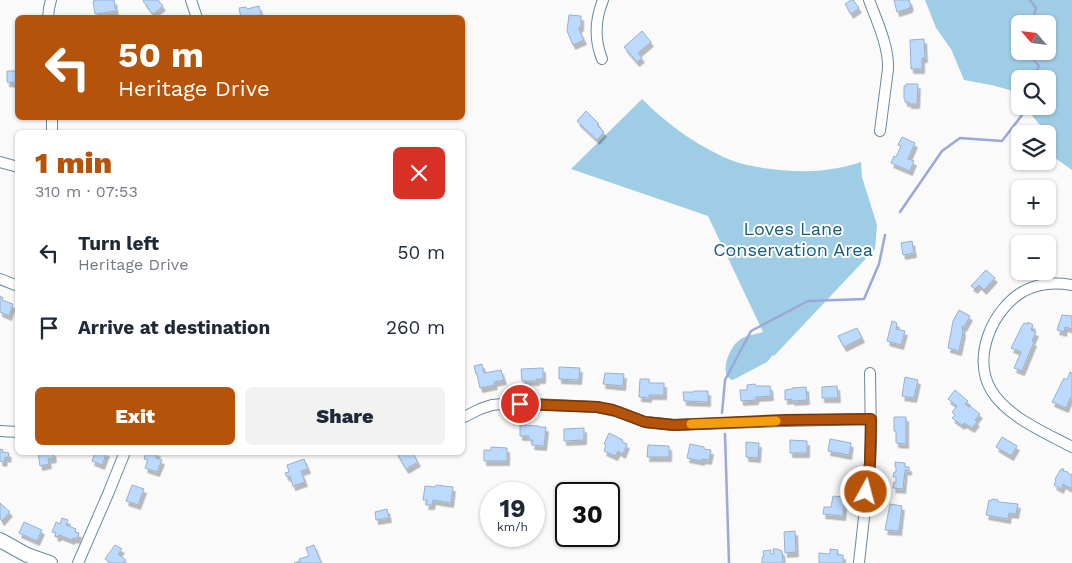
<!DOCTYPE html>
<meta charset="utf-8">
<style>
:root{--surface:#fff;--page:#f2f2f3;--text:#1f2937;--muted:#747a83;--accent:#b45309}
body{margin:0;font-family:"Work Sans",sans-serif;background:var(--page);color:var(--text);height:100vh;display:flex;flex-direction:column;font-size:19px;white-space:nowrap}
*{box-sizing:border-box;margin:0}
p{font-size:16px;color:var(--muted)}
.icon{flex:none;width:28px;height:28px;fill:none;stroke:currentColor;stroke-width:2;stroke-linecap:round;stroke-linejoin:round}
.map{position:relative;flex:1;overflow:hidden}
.details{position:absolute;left:15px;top:130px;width:450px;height:325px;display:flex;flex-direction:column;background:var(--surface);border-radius:8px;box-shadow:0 1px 4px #0004}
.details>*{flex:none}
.hud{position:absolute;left:15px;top:15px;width:450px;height:105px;border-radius:8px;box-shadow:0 1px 4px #0004;background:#b45309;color:#fff;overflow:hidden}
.needle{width:32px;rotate:298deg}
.fabs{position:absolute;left:1011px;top:15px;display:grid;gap:10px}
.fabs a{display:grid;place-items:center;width:45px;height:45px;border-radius:8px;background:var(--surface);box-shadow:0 1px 4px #0004;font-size:25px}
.speed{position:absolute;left:480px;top:482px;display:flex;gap:10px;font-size:25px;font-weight:700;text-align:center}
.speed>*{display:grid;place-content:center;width:65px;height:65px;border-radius:50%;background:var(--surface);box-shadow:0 1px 4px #0004;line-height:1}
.speed small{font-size:12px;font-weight:400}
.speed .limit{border:2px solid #111;border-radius:8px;background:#fff;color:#111}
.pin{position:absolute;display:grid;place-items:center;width:42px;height:42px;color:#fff;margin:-21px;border:2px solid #fff;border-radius:50%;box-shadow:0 1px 5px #0007}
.me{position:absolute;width:55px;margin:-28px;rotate:7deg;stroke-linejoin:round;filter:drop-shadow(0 0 4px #0008)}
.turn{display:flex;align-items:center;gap:18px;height:105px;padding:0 20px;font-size:22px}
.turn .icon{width:65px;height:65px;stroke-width:2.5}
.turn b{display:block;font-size:35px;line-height:42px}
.round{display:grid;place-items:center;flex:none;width:52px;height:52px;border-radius:8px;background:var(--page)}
.overview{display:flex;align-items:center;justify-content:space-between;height:85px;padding:0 20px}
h1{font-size:30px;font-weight:800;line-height:38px;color:var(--accent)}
.cta{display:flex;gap:10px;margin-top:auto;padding:10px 20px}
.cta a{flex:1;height:58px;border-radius:8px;background:var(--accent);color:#fff;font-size:20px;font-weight:800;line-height:58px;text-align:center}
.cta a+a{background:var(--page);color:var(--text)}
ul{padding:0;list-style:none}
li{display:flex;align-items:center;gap:15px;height:75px;padding:0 20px}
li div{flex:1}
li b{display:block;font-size:19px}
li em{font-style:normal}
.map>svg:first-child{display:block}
.green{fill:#a0cde6;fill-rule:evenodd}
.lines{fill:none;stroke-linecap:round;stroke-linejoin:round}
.stream{stroke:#9ba8d9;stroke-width:2.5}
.building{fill:#bcdafd;stroke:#98b0cd;filter:url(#shadow)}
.minor-casing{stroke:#678b9e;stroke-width:12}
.tertiary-casing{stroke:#678b9e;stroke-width:16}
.minor{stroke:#fff;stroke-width:10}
.tertiary{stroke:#fff;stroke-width:14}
.route-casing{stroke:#753606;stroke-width:12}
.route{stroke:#b45309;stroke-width:9}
.slow{stroke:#f59e0b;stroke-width:9}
.labels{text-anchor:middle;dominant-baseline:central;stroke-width:4;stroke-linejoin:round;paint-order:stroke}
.park-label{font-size:18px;fill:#135b79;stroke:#fff}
</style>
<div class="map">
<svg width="1072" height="563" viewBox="0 0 1072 563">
<defs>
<filter id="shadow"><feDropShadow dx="2.5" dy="4.5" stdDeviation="0" flood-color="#0004"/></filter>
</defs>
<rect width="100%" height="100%" fill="#fafafa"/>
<path class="green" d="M925,0H1072V170L1048,153V134H1020V135L1018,133V131H1045L1024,106H1048V79H1020V102L1010,90L991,85L964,80L951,49L936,28ZM1020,24H1048V51H1020Z
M642,99C668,125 701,149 736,162C745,165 754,166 763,168C795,173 829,173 861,162L862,177L877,225L875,249L774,356L773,355L767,362L733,380C718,376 729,349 737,342C744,335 754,335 763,332L708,216L571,169Z"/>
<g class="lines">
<path class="stream" d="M1030,0L1036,8L1032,24
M1026,51L1039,66L1033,79
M900,212L942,151L960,138L1002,141L1029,106
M722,413L725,380L751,331L808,301L864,299L879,264L885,235
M725,434L729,563"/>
</g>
<path class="building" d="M96,0H114L116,11L95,14L93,1Z
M144,0H158L163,6L153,14L143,1Z
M851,0H853L859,8L851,14L845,4Z
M894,0H909L911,6H910V8L897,12Z
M259,6L262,18H241L239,8L246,7L247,9Z
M569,15L581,16V27H579V30L584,40L573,45L567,31Z
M642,31L651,42L638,53L642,58L637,62L624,47Z
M924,39L925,58H922V69H911L910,40Z
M7,71H18V83L7,82Z
M906,84H918L917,104H909V102H905V99H904V86H906Z
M586,111L599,124L597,125L604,132L597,140L577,121Z
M902,137L915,143L908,159L914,161L910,171L891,163L894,156L896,157L901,146L898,145Z
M912,241L914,253L903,255L901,243Z
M986,270L995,278L984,290L979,285L975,289L971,286Z
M0,296L3,298L2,300L13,304L9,316L0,312Z
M959,310L970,316L964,327L962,326L963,332L959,351L948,348L953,321Z
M1062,315L1072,316V329L1065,327L1064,332L1057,330Z
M892,321L897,323L896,329L905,331L901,345L887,341Z
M1028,322L1033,325L1031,330L1036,332L1032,341L1034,342L1022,371L1014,368L1021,352L1011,348L1022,326L1024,323L1027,324Z
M857,328L862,338L844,347L838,336Z
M482,364L484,373L501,370L504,380L494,382L495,385L480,388L477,374H476L474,366Z
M559,367L580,368L579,380L559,379Z
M543,368V379H536L537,381H522L521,369Z
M1070,372L1072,373V399L1070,398L1066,408L1052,402L1064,378L1067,380Z
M605,373L624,374L623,386L603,384Z
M905,377L918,380L914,398L902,396Z
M640,379H649V383H664V395H649V398L639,397Z
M755,384L756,386H770L771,396L756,397V400L741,401L740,390H747V385Z
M837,386L838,398H822V387Z
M806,387L807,400L792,401V399L785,400V390L792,389V388Z
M955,390L968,401L965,404L969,407L970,406L980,414L975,420L977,422L972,428L964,423L962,425L952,418L955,415L952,412L957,406L948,399Z
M694,391H708V402L684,401L683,392H694Z
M894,417H906V444L896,443V431H894Z
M520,425L539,426V427H546L544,446L532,445L533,440H529V436H520Z
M584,428V440L564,441V429Z
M609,433L623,440L622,442L627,444L623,454L618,451L615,456L604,451L606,445L604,444Z
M1002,437L1017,446L1011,456L996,447Z
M830,439L851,443L849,455L828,451Z
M790,440L807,441V453H790Z
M746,442L759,443L758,458L746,457Z
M690,444L704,447V449L711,450L709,460L702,459V461L687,458Z
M648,445L669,446V457H647Z
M491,447L507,448V461H484V450H491Z
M0,449L3,450L2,452L9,453L8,458L5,457L4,462L0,461Z
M38,452H53L54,458L48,459L49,464L40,466Z
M95,452H107L102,465L92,461Z
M146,452H158L156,458L162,460L157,472L145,468L148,460L144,459Z
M396,452H412L418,462L406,469Z
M304,459L308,469L301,471L305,482L293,486L290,476L287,477L285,473L289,472L287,465Z
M895,462L905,463V467H909V471L905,470L903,489L893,488L894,482H896V477H893L894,472H896V467H895Z
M1061,469H1064L1063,471L1068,472V473L1070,475L1072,474V489L1063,484L1061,489L1054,485L1056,480L1055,479Z
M132,485L144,489L138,505L126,501Z
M436,485L453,487L451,503L433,500L432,505H426L427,500H423L425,486L435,487Z
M833,496L845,497L843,516L823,514L824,507H831Z
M992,499L998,500V502L1018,504L1016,514L1009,513L1008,519L986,515L989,500L991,501Z
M0,503L10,512L2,521L0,519Z
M890,504L902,506L899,531L885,530Z
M387,509L389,518L376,520L375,512Z
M62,518L68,520L66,525L76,529L75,532L79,533L77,539L73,538L72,540L59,535L58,537L55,536L56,533L52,532L56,522L60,524Z
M24,522L42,530L37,541L19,533Z
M795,531L796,552L785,553L784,532Z
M115,545L122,549L118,554L126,560L124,563H111L105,559Z
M314,545L321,563H294L300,561L299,559L309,556L306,548Z
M773,549H777L782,551L783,563H762V557H764L763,551L771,550V554H774Z
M830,549L838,550L837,555H843V563H819V553L830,554Z"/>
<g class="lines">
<defs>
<path id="minor" d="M191,0L197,18
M869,0C877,21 889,47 888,69L880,131
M48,18L49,8L51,0
M602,59C594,39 595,20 603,0
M52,132V118
M0,162L18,167
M0,279L18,286
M1072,285C1055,282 1039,283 1024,291C992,309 972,357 991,390C1007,417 1046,433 1072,447
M462,418L480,409L492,405L513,403L597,407L619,412L645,422L674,425L785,421L871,419
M0,431L18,432
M78,563L108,494L125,452
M859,563L870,463L871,441L870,373"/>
<path id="tertiary" d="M0,540L27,555L50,563"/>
</defs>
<use href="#minor" class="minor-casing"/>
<use href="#tertiary" class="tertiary-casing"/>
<use href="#minor" class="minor"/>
<use href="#tertiary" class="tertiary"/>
</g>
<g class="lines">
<defs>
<path id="route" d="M520,404L597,407L613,410L645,422L674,425L785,420L871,419L870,463L866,492"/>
</defs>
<use href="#route" class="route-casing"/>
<use href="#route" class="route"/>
<path class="slow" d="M691,424L776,421"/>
</g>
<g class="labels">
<g class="park-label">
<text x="793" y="228">Loves Lane<tspan x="793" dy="21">Conservation Area</tspan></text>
</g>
</g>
</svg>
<div class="fabs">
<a><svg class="needle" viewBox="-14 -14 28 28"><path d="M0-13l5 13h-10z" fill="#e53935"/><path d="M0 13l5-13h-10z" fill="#747a83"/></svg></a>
<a><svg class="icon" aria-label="search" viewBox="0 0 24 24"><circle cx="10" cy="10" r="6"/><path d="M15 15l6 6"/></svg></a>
<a><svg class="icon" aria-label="layers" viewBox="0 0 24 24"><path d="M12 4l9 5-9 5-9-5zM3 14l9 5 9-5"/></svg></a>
<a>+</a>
<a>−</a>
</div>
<div class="speed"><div>19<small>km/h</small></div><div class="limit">30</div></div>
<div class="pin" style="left:520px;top:404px;background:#d93025"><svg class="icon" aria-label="arrive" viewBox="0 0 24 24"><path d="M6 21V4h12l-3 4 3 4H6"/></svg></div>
<svg class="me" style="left:866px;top:492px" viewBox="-20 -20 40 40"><circle r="17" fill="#b45309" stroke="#fff" stroke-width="3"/><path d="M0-11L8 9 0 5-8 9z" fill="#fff"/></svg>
<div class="hud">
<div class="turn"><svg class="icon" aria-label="left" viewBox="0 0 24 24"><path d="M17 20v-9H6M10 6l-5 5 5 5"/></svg><div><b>50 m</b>Heritage Drive</div></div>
</div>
<section class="details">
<div class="overview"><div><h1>1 min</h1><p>310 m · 07:53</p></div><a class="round" style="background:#d93025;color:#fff"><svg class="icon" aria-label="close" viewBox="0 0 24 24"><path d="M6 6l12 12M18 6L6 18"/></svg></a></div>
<ul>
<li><svg class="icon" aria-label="left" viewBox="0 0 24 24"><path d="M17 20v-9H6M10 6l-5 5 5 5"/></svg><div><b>Turn left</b><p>Heritage Drive</p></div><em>50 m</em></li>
<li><svg class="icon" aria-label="arrive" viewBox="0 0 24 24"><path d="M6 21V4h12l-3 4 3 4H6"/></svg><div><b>Arrive at destination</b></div><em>260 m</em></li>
</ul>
<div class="cta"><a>Exit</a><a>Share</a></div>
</section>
</div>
